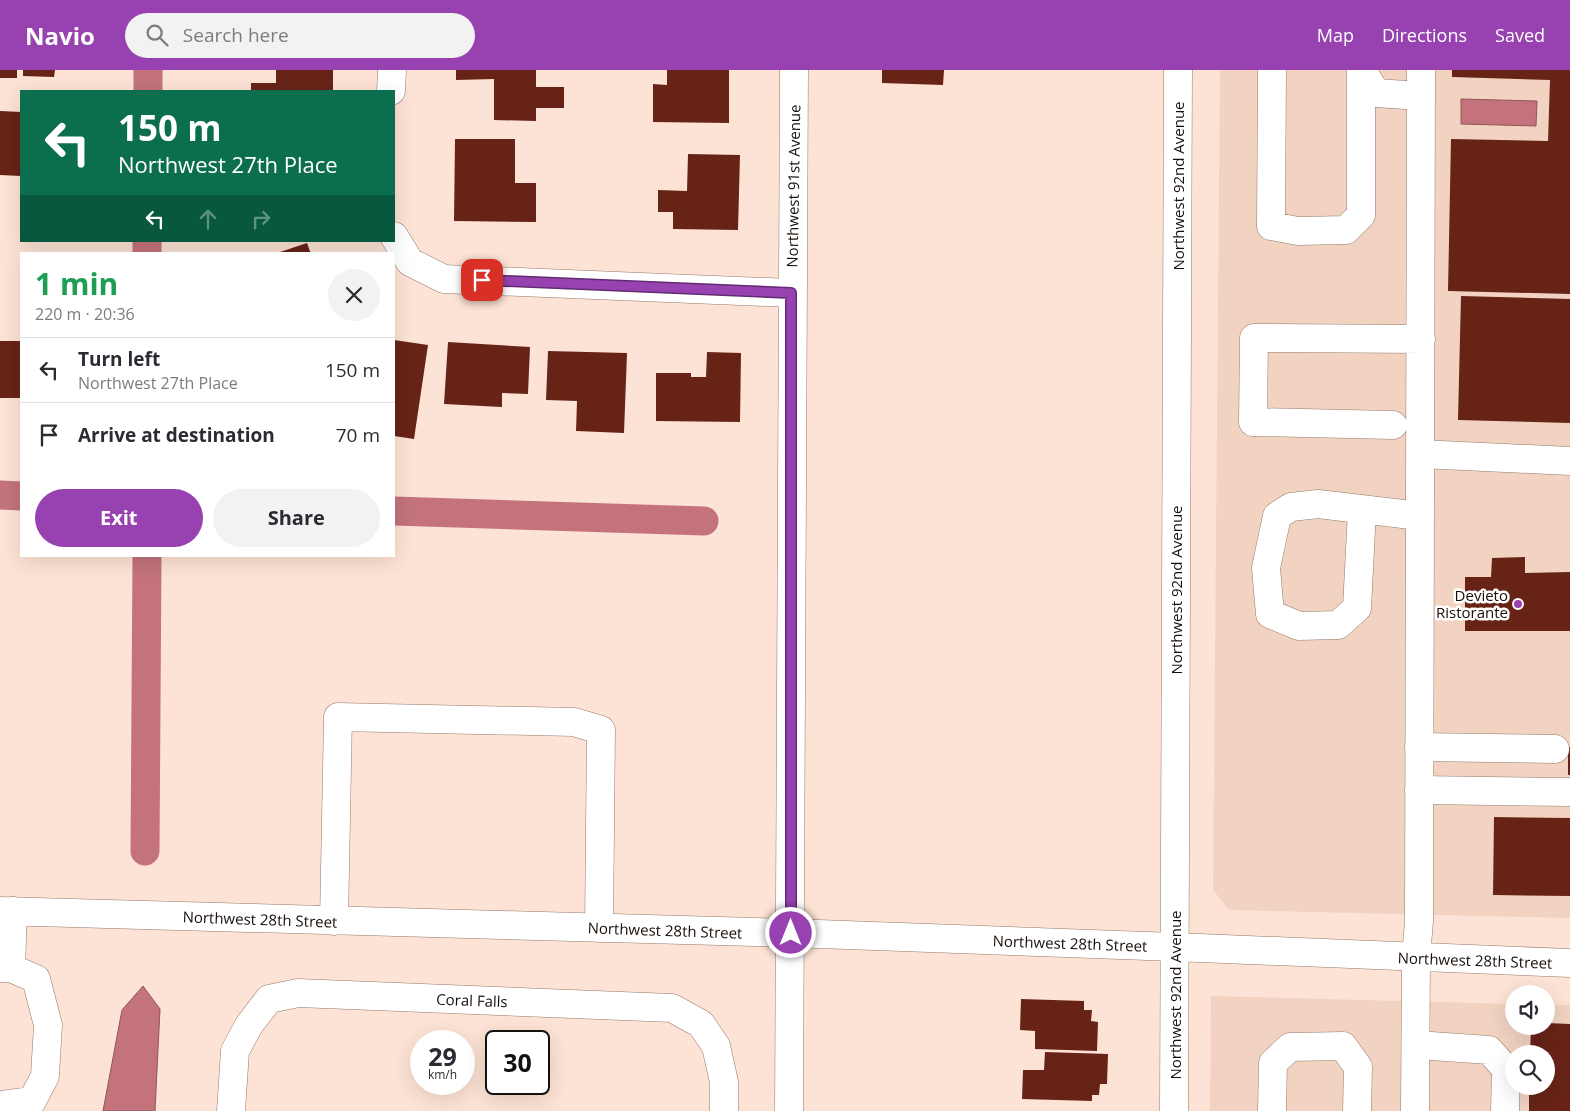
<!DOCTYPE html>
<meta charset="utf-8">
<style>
:root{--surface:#fff;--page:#f2f2f3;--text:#2b2b33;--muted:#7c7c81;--line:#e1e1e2;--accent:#9742b0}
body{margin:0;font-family:"Open Sans",sans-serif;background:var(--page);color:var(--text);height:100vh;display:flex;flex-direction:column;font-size:19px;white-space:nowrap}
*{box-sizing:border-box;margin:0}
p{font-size:16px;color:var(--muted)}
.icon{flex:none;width:28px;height:28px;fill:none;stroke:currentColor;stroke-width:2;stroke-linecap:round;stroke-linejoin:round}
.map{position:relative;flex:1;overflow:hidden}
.drawer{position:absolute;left:20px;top:182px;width:375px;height:305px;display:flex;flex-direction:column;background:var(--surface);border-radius:0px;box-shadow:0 5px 20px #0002}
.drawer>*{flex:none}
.top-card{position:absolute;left:20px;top:20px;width:375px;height:152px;border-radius:0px;box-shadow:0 5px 20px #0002;background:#0b6e4f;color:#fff;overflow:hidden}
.fabs{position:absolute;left:1505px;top:915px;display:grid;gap:10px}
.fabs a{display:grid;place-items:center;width:50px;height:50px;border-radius:50%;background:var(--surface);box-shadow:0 5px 20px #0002;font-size:25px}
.speed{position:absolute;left:410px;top:960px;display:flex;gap:10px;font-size:25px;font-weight:700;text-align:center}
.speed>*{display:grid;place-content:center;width:65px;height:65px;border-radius:50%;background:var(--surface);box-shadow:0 5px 20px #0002;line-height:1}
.speed small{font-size:12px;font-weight:400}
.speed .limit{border:2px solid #111;border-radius:8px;background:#fff;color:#111}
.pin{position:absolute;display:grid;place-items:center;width:42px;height:42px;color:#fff;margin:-21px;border-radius:10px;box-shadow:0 2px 8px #0006}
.me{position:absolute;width:55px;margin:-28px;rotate:0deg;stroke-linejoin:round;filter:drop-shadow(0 0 4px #0008)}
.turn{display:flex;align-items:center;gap:18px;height:105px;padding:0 15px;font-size:22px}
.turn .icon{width:65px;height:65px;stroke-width:2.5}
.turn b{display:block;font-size:35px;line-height:42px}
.lanes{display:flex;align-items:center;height:48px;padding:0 15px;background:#0003;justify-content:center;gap:25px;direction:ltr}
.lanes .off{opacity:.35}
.round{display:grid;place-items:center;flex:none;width:52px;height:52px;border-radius:26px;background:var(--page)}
.overview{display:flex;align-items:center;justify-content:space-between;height:85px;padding:0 15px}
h1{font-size:30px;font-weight:700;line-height:38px;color:#1e9e55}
.action{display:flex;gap:10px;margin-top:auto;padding:10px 15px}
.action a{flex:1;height:58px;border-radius:30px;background:var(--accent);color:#fff;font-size:20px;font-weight:700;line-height:58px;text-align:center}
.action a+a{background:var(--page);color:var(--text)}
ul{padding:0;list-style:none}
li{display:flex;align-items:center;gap:15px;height:65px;padding:0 15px;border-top:1px solid var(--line)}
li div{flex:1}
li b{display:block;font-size:19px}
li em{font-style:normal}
header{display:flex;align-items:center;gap:30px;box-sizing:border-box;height:70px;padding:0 25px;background:var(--accent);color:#fff}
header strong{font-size:24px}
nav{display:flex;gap:28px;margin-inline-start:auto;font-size:18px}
.search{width:350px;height:45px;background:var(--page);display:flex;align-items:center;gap:12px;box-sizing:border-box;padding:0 18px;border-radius:28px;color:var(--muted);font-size:19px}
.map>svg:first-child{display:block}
.built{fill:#f2d3c2;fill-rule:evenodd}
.water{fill:#c4737c;stroke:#905559}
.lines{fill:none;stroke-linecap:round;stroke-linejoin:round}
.canal{stroke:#c4737c;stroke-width:29}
.building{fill:#682317}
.minor-casing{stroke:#957969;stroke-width:29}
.minor{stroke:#fff;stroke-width:28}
.route-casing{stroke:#622b72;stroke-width:12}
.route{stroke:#9742b0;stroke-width:9}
.poi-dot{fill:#9742b0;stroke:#fff;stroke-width:2}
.labels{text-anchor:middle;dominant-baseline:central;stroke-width:5;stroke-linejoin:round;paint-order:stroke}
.street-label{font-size:15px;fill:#180e08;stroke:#fff}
.poi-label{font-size:15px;fill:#180e08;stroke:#fff;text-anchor:end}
</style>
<header>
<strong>Navio</strong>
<div class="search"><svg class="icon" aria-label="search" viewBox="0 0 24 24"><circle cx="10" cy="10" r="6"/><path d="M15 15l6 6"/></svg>Search here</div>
<nav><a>Map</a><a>Directions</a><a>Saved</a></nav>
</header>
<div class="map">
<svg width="1570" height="1041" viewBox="0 0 1570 1041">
<rect width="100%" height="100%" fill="#fde3d5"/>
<path class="built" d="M1220,0H1570V848L1229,840L1213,820Z
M1211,926L1514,934V956H1546V935H1570V1041H1210ZM1514,984H1546V1016H1514Z"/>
<path class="water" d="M1461,29L1537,31L1536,56L1461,54Z
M143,916L160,939L155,1041H103L122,940Z"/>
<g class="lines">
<path class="canal" d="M148,21V0
M147,184V171
M0,425L21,426
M394,441L704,451
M145,781L147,486"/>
</g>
<path class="building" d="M0,0H17V8H0Z
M23,0H55L54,7L23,6Z
M276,0H333V21H251V13H276Z
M456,0H536V17H564V38H536V51L494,50V9L456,10Z
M667,0H729V53L653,52V14L667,15Z
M882,0H944L943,15L882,13Z
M1452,0H1570V224L1448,221L1451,69L1548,71L1550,10L1452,7Z
M0,41L21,42V106L0,105Z
M455,69H515V113H536V152L454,151Z
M688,84L740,85L738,160L673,159V142H658V120L687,121Z
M307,173L311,184H277V183Z
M1461,226L1570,229V353L1458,350Z
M394,270L428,275L414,369L394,366Z
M0,271H21V328H0Z
M448,272L530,277L528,324L502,323V337L444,334Z
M548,281L627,283L624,363L576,361L577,331L546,330Z
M707,282L741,283L740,352L656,351V303H691V307H706Z
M1525,487V503L1570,502V561H1465V507H1491L1492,488Z
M1568,677H1570V705H1568Z
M1494,747L1570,748V826L1493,825Z
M1021,929L1084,931V940H1092L1091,951L1098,952L1097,981L1035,979V961L1020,960Z
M1546,953L1570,954V1041H1529V1016H1546V984H1530L1531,956H1546Z
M1045,982L1108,984L1107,1014H1100L1099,1025H1092V1031L1022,1029L1023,1000H1044Z"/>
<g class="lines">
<defs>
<path id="minor" d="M1272,0L1271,156L1298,161L1346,160L1361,145V0
M1362,0L1376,23L1421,26
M391,21L392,0
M394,166L410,192L444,209L791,223
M1393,355L1253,352L1254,268L1421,269
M1420,384L1570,391
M1362,440L1357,538L1338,555L1299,556L1270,544L1266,498L1277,446L1291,437L1318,434L1420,446
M1419,677L1555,679
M1419,720L1570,722
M0,841L791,863L1175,877L1570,893
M334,851L338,647L574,652L601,660L599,858
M0,898H11L13,841
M1416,975L1489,980L1506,999L1505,1041
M0,1035L32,1031L45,1006L48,955L36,909L11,898
M231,1041L235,981L249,955L269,929L298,923L672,938L701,954L716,976L724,1012V1041
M789,1041C793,694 790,347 794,0
M1174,1041L1178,0
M1272,1041L1273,993L1290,977L1343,976L1358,997L1357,1041
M1415,1041L1416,887L1419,851L1421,0"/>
</defs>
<use href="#minor" class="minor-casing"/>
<use href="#minor" class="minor"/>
</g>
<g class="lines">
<defs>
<path id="route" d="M482,210L791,223V863"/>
</defs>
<use href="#route" class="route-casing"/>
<use href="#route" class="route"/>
</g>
<circle class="poi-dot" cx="1518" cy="534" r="5"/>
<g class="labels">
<g class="street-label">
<text transform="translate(793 116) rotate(-89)">Northwest 91st Avenue</text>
<text transform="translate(1178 116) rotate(-90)">Northwest 92nd Avenue</text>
<text transform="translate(1176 520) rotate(-90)">Northwest 92nd Avenue</text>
<text transform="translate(260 849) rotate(2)">Northwest 28th Street</text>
<text transform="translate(665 860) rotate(2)">Northwest 28th Street</text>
<text transform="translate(1070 873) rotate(2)">Northwest 28th Street</text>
<text transform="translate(1475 890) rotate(2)">Northwest 28th Street</text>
<text transform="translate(1175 925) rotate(-90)">Northwest 92nd Avenue</text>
<text transform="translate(472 930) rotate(2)">Coral Falls</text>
</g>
<g class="poi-label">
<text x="1508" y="525">Devieto<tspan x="1508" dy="17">Ristorante</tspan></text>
</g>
</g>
</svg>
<div class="fabs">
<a><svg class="icon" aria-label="sound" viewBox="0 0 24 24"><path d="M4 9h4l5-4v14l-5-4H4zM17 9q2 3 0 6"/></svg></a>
<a><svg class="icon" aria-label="search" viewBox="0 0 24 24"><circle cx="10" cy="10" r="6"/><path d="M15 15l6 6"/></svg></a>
</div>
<div class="speed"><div>29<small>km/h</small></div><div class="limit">30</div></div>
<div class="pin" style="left:482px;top:210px;background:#d93025"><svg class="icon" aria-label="arrive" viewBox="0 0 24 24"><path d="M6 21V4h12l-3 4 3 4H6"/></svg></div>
<svg class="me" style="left:791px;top:863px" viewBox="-20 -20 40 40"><circle r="17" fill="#9742b0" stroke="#fff" stroke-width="3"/><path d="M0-11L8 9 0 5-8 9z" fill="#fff"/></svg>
<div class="top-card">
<div class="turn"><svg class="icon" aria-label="left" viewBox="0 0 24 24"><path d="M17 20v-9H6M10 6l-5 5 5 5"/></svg><div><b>150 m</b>Northwest 27th Place</div></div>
<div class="lanes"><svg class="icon" aria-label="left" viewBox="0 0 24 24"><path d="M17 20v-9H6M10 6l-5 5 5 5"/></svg><svg class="icon off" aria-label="ahead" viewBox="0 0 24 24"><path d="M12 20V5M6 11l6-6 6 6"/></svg><svg class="icon off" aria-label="right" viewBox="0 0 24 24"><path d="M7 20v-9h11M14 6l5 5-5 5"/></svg></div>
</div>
<section class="drawer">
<div class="overview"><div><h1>1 min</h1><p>220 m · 20:36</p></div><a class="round"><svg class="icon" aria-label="close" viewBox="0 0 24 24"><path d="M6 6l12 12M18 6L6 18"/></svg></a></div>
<ul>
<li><svg class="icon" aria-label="left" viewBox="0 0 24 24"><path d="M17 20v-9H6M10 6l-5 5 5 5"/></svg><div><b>Turn left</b><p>Northwest 27th Place</p></div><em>150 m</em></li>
<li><svg class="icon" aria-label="arrive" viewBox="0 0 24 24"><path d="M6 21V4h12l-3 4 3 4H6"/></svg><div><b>Arrive at destination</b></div><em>70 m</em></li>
</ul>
<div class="action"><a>Exit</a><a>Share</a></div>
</section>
</div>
